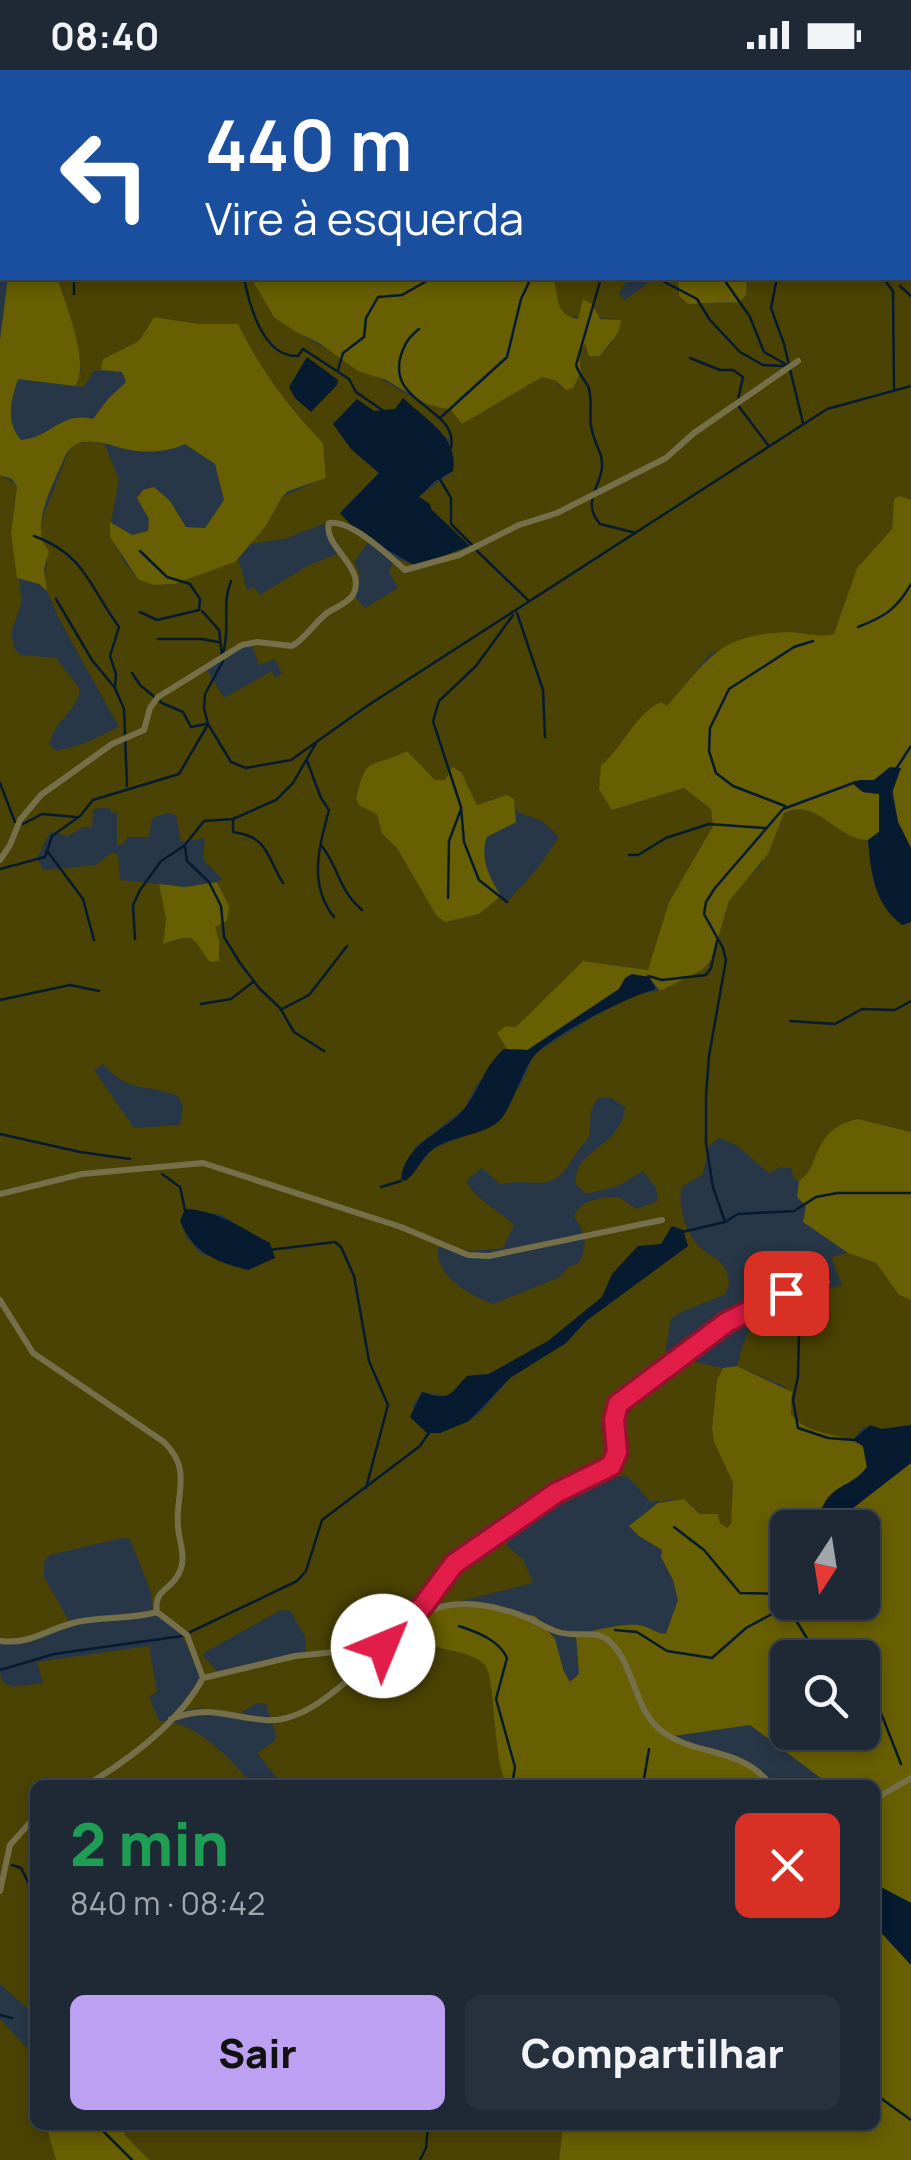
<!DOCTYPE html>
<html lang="pt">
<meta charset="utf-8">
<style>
:root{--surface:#1e2935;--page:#26313d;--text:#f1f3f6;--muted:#a1a6ad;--line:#3c4550;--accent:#bca0f2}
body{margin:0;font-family:Manrope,sans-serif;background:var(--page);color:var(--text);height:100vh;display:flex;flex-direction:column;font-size:38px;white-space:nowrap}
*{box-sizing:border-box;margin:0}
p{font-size:32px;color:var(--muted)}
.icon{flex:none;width:55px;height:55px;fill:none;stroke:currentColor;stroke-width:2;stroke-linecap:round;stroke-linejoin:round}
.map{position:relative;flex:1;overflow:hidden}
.drawer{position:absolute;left:30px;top:1710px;width:850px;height:350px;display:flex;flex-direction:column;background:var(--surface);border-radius:15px;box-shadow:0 5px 15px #0003,0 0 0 2px var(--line)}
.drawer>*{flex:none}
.banner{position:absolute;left:0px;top:0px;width:912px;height:210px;box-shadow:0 5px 15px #0003,0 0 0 2px var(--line);background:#1a4fa0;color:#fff;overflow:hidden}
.needle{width:65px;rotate:192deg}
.controls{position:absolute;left:770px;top:1440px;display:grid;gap:20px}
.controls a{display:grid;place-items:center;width:110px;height:110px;border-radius:15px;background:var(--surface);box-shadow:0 5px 15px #0003,0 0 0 2px var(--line);font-size:50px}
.pin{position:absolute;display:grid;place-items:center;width:85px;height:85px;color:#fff;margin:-42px;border-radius:20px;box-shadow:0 5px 15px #0006}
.me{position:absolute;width:110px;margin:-55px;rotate:45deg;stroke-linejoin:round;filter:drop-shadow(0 0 8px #0008)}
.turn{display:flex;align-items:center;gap:35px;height:210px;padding:0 40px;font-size:45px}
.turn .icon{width:130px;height:130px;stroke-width:2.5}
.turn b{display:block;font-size:70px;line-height:85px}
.round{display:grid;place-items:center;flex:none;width:105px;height:105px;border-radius:15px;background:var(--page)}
.headline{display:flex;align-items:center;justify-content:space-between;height:170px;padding:0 40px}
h1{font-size:60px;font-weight:800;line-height:75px;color:#1e9e55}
.cta{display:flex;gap:20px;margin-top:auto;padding:20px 40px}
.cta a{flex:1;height:115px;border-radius:15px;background:var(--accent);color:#111;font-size:40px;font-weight:800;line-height:115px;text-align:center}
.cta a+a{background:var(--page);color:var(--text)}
.status{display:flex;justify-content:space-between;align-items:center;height:70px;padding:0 50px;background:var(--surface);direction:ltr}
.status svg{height:28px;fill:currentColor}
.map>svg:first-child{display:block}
.green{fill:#4b4303;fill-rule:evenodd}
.forest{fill:#685e02;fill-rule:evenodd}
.water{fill:#061a30}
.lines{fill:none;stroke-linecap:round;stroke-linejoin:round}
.stream{stroke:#061a30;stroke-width:2.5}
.minor{stroke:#75704a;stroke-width:6}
.route-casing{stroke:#92132f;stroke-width:25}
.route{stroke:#e11d48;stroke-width:18}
</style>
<div class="status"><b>08:40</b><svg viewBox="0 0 49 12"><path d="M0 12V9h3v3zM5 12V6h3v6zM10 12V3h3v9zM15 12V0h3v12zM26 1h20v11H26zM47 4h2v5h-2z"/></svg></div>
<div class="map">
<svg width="911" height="2090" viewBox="0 0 911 2090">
<rect width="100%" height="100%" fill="#283747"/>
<path class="green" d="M9,0H419L6,2Z
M911,133V430L894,429L892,459L857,498L834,564L820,567L798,562L711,583L667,636L661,632C634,644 624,677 601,695L612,740L684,718L711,739L713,756L669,832L649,900L583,891L516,958L497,963L507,979L475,1017L464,1039L415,1077L405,1111L434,1078L486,1058L507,1041L510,1027L521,1015L533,986L539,981L593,947L638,924L660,921L702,900L712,889L729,832L741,813L760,797L784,743C817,727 838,771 868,770C872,809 874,826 903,855L911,852V1062L858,1049C826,1056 821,1080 806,1107L799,1111L794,1109L791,1098L779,1097L770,1104L736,1075L719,1068L709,1076L703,1104L682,1117C677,1132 685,1159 695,1172C709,1190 728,1186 729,1215L724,1225L683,1241L671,1249L665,1283L667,1286L723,1298L717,1311L712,1358L714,1372L733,1413L732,1454L727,1458L720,1453L718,1444H701L684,1429L651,1432L628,1407L620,1406L565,1429L508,1470L507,1476L523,1489L533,1513L425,1540L416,1546L414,1563C422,1567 432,1575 441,1577C455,1581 473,1583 485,1594C496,1604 492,1688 507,1715H283L257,1683L275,1671L276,1666L266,1634L257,1633L240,1643L198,1638L178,1642L201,1610C190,1582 184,1555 153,1544L151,1522L130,1469L122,1468L50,1485L44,1491V1507L69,1551L28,1573L0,1572V405L17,415L11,463L22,531L11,563L15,580L21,585L56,588L80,619C77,643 52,651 50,675L57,681L85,673L119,657L59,549L45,516L47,486L41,464L42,450L71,375L92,371L105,375L119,409L109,463L125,493L138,509L153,515L174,514L234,492L238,488L247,520L254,517L260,525L309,495L343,482L326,453L284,469L250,474L266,456L282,427L326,407L323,373C288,337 261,300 238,255L199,254L154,247L139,271L103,289L101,300L93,302L84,317L75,316L81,301L57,208H251L274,247L296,262L418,330L451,340L462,353L542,307L556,311L560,317L573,318L581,302L579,282L586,273L587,282L600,286L614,270V249L566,246L558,238L553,208H628L619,224L625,230L655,208H678L679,226L689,234L729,233L747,215V208H910ZM395,339L436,359L450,370L453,401L419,427L423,431L417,496L396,488L389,501L398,518L365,538L354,526L360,505L354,492L368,472L340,443L379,403L351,379L373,341ZM251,573L259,595L275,589L282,604L275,608L272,601L224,628L206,598ZM407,681L435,710H445L448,702L467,713L477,735L501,726L516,737L517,742L542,751L559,767L538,798L508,831L501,826L479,844L436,845L397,778L382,764L377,743L356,729C365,686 371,699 407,681ZM109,737L112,743L117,742V776L125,773L127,767H149L152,748L168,743L176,745L181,772L205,768L203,789L222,809L217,812L222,821L227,851L215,857L221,886H204L199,871L186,867L164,874L166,849L159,814L120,810L118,784L111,783L96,795L43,800L37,788L50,762L68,766L83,757L92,758L93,739ZM103,994C129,1024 146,1013 178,1026L183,1037L180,1055L134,1058L94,1000ZM599,1028H611L625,1037C622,1078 572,1079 576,1114L586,1124L618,1116L643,1101L656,1118L658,1131L636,1139L619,1127C602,1128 580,1128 574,1147C586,1162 588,1176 579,1193L569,1197L560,1207L493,1234C470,1226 435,1206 438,1178L443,1176L471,1181L503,1178L514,1155C497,1138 478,1132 466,1111L482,1098L500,1114C539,1107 551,1127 575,1085C579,1078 587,1073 589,1065C592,1051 587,1040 599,1028ZM185,1139L222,1145L253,1166L266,1171L268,1190L256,1197L201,1184L185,1165ZM668,1165L688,1176L586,1251L566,1273L510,1308L480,1343L469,1351L440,1363L412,1337L422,1322L448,1326L473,1305L489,1304L548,1271L602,1227L613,1204L652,1177L661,1174ZM281,1540L291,1541L305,1567L306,1584L218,1602L202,1585L207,1581Z
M848,1183L876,1193L899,1225L911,1230V1355L882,1359L863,1357L853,1370L804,1358L790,1344L794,1329L784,1316L737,1296C741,1285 744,1263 754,1255C770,1244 774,1253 791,1233L790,1227L842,1215L831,1187Z
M149,1576L157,1621L149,1627L159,1651C193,1649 233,1690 252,1715H35V1945L0,1914V1604L2,1611L12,1617L43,1613L37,1592Z
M0,1949L35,1987V2055H46L56,2090H0Z
M124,2055H563L559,2090H149L125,2065Z"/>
<path class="forest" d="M8,208H57C65,233 91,294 75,316L18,309C11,330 5,352 21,370C53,367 60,341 93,349L108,329L126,312L122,302L101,300L103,289L139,271L154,247L199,254H238C261,300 288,337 323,373L326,408L288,421L282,427L266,456L235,492L174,514L153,515L138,509L110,467V452L132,465L148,461L149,449L137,428L143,420L154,417L170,431L186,457L205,458L224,430L215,394L185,374C169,382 148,383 130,380C109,376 80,361 66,384C56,410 27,457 49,481L44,499L47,521L39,514L17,508L11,463L17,416L12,409L0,405V270Z
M251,208H553C560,227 553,244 578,249L583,229L592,234L600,249L621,250C620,266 609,273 600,286H589L585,274L579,282L581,302L573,318L566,320L556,311L542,307L462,354L451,340L427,334L386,310L358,301L319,273L296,262L274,247Z
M678,208H747L746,225L739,232L688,234L679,226Z
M900,426L911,430V778L898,752L892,715L880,706L874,710H858L863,722L879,724V762L868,770C838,771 817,727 784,743L768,784L729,831L712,889L702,900L660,921L649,907C633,905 627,904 619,919L527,980L507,979L497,963L506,956L516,957L583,891L648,900L669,832L713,756L711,739L684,718L612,740L599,719L601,695C624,677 634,644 661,632L667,636C709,588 719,565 787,562C804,562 817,568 834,564L857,498L892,459L894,429Z
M407,681L435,710H445L452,697L461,702L477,735L506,725L514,729L516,752L487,767C479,788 490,808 501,826L479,844L445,852L436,845L397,778L382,764L377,744L360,736L356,729C366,684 369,700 407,681Z
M217,812L229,836L227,851L215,857L219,871V891L210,892C191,869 200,861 163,874L166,849L159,814L185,817Z
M858,1049L911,1062V1230L899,1225L876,1193L848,1183L803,1152L806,1136L797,1127L799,1111C822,1097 810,1059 858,1049Z
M737,1296L792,1322L791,1344C808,1367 839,1361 863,1376L867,1397L856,1411L871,1423L911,1393V1833L875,1814V1715L826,1712L750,1655L673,1666L758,1701L769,1715H507C492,1688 496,1604 484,1594C464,1577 430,1583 414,1563L416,1546L452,1532L535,1546L555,1569L564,1602L570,1612L579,1604L576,1565C591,1561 629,1551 643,1556C653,1559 655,1563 666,1564L678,1530L673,1510L661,1487L662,1480L639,1466L629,1456L658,1433L684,1429L700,1444H718L720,1453L727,1458L731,1454L733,1413L714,1372L712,1358L717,1310L723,1298ZM788,1458H862V1532H788ZM788,1588H862V1662H788Z
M875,1856L911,1895V2090H559L563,2055H875Z
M46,2055H124L125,2065L149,2090H56Z"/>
<path class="water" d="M307,287L338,310L337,315L311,342L295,328L289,317Z
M403,328C425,349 459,367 453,401L435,411L419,427L430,434L431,439L470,476L416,496L359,464L340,443L379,403L351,379L333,354L357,329L374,341L395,339Z
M890,697L901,698L892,723L898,752L911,778V852L902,855C874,833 871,804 868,770L879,762V724L863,722L854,715L858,710H874Z
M632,904L649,907L656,919C627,927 555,963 535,985C523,997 512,1039 499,1051C482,1066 454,1065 435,1078C421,1086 418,1103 405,1111L401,1109C405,1072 443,1064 464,1039C481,1019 482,998 504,979L528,980L619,919L625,908Z
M185,1139C218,1140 241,1158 270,1173L275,1188L248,1200C216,1192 193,1183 180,1151Z
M672,1156L683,1160L688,1176L586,1251L566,1273L510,1308L469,1351L440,1363H427L410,1347L422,1322C451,1332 449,1324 467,1306L489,1304L548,1271L602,1227L612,1204L638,1176L661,1174Z
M870,1355L882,1359L911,1355V1393L843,1446L828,1447L821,1440C833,1412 850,1419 867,1397L863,1376L853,1370Z
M875,1814L911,1833V1895L875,1856Z"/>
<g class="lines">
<path class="stream" d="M791,0V2
M21,2L25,0
M260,2L261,0
M344,2L351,0
M472,2L474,0
M730,2L733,0
M0,16L2,14
M1,205L2,194
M244,208C249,234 263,288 298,286L303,279L349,309L356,322L385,342
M447,208H457
M601,208L576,295C579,304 584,309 588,316C593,328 589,344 591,356C593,368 598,377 601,386C608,413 578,428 600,454L636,463
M657,208L697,229L710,250L740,282L763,295L787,296
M723,208L750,247L764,282L787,295
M777,208L771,238L784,274L803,353
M883,208L893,221L894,319
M900,216L911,226
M74,224V208
M419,259C409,267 405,273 401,285C386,335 459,337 451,378
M690,288L720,300H733L743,307L737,334L768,375
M338,300L343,283L364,267L366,248L378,227L402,225L432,208
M440,348L507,287L521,229L531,208
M438,406L451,428V454L472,475
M34,466C85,484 90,518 119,557L110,586L116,604L115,617
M140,481L167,507L190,514L200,529L199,540
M477,481L529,531
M56,529L92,590L115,618L124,639L127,716
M202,541L219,560L222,585
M140,542L157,550L199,540
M517,543L543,620L545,667
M858,557C884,547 897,539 911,514
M158,569H202L218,572
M223,583C231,559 221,535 231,511
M223,591L205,624L204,638L208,654L231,692L246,698L291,690L367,636L827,339L911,316
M132,603L140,615L162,633L183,642L191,657L206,654
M307,691L321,728L329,740C319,777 308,814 334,847
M896,699L911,676
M0,713L15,752
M785,736L733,716L716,703L709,681L710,658L729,619L794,577L813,571
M233,749V762C269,767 266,786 283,813
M23,754L42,744L76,747
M321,775C339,797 337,818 362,840
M185,777L187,791L209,812L221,836L224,867L240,893L259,918L280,938L294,962L324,981
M48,782L83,829L94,870
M629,785H638L666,768L709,754L765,758
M0,799L45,787L52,766L80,746L93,730L179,704L207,656
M448,828L449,771L461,739
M507,832L479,810L464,772L461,737L433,651L439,631L476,596L513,545
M135,869L133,835L140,820L161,791L184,776L204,751L233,749L276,730L293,713L316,673
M648,906L662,910L706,905L711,898L717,871
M0,930L70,915L99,921
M201,934L231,929L253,912
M282,939L309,925L347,876
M790,951L835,954L862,939L895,940L911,931
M0,1064L80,1082L130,1089
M162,1104L180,1117L185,1140
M381,1117L401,1111
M725,1152L713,1117L706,1073V1025L709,986L726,890L723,878L704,844L706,832L715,818L783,739L856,712
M682,1162L725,1152L738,1144L794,1141L816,1127L837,1123H911
M269,1180L335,1172L341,1177L354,1206L369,1291L388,1335L366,1418
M799,1264L798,1306L793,1330L798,1358L828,1368L854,1370
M674,1457L704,1480L740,1523L788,1524
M826,1458L834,1447
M789,1539L819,1588
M459,1556C477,1562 499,1570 507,1588L496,1629L515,1697L512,1715
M615,1560L637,1562L667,1581L712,1588L746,1558L794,1532
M0,1600L54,1584L182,1566L297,1511L306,1501L322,1450L420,1376L430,1361
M862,1625L879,1638L901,1694
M643,1715L649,1679
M12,1795L21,1798L35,1826
M0,1945L12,1948
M875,2024L911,2050
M97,2055L132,2090
M420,2090L426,2078L428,2055"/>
<path class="minor" d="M62,2L63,0
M176,2L181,0
M0,73L2,74
M0,790L10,775L20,750L41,725L112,674L144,660L150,638L158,627L242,575L257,572L292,576C306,568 314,553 327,543C335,537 347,534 353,525C368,498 322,476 329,453C352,450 388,485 405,500L459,485L519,455L557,443L666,388L694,363L798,291
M0,1124L82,1104L203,1093L401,1157L468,1185L489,1186L662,1150
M0,1230L33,1283L164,1372C172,1380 178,1388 180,1400C183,1418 176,1437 178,1456C179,1472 187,1488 179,1503C171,1521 153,1519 157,1542L187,1565L203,1608C179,1653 130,1689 87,1715
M394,1565C405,1559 414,1550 426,1543C456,1526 500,1536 530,1549C539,1553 548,1559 558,1562C579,1569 598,1556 614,1576C636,1602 635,1642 663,1662C698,1687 740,1676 771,1715
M0,1571C31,1575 49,1558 77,1552C103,1546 129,1550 157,1542
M203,1608L295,1586L355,1580L383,1571
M171,1649C211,1634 226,1647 265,1650C307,1654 349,1608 379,1583L383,1571L422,1537L455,1494L556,1423L611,1396C622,1376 610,1355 618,1335L744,1241L787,1223L827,1212
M875,1729L911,1708
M0,1821L10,1775L35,1747"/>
</g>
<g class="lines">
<defs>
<path id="route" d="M383,1576L384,1570L422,1537L454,1494L556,1423L611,1396L617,1382L614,1350L618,1334L727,1252L786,1223"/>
</defs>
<use href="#route" class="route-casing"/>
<use href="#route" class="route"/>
</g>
</svg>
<div class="controls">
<a><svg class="needle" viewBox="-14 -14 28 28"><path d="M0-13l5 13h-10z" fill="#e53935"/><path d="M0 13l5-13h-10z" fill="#a1a6ad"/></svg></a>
<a><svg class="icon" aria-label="search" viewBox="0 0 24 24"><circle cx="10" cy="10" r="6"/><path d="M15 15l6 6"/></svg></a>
</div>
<div class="pin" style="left:786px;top:1223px;background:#d93025"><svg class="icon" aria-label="arrive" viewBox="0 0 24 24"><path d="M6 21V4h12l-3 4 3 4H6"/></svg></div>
<svg class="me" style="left:383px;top:1576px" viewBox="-20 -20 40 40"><circle r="19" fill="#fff"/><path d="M0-13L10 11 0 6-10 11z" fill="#e11d48"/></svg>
<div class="banner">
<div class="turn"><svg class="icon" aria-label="left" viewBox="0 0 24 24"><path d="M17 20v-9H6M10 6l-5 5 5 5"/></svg><div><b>440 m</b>Vire à esquerda</div></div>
</div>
<section class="drawer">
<div class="headline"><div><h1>2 min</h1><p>840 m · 08:42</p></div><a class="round" style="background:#d93025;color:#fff"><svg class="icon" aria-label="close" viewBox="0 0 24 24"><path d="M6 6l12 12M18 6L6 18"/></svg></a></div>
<div class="cta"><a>Sair</a><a>Compartilhar</a></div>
</section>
</div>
